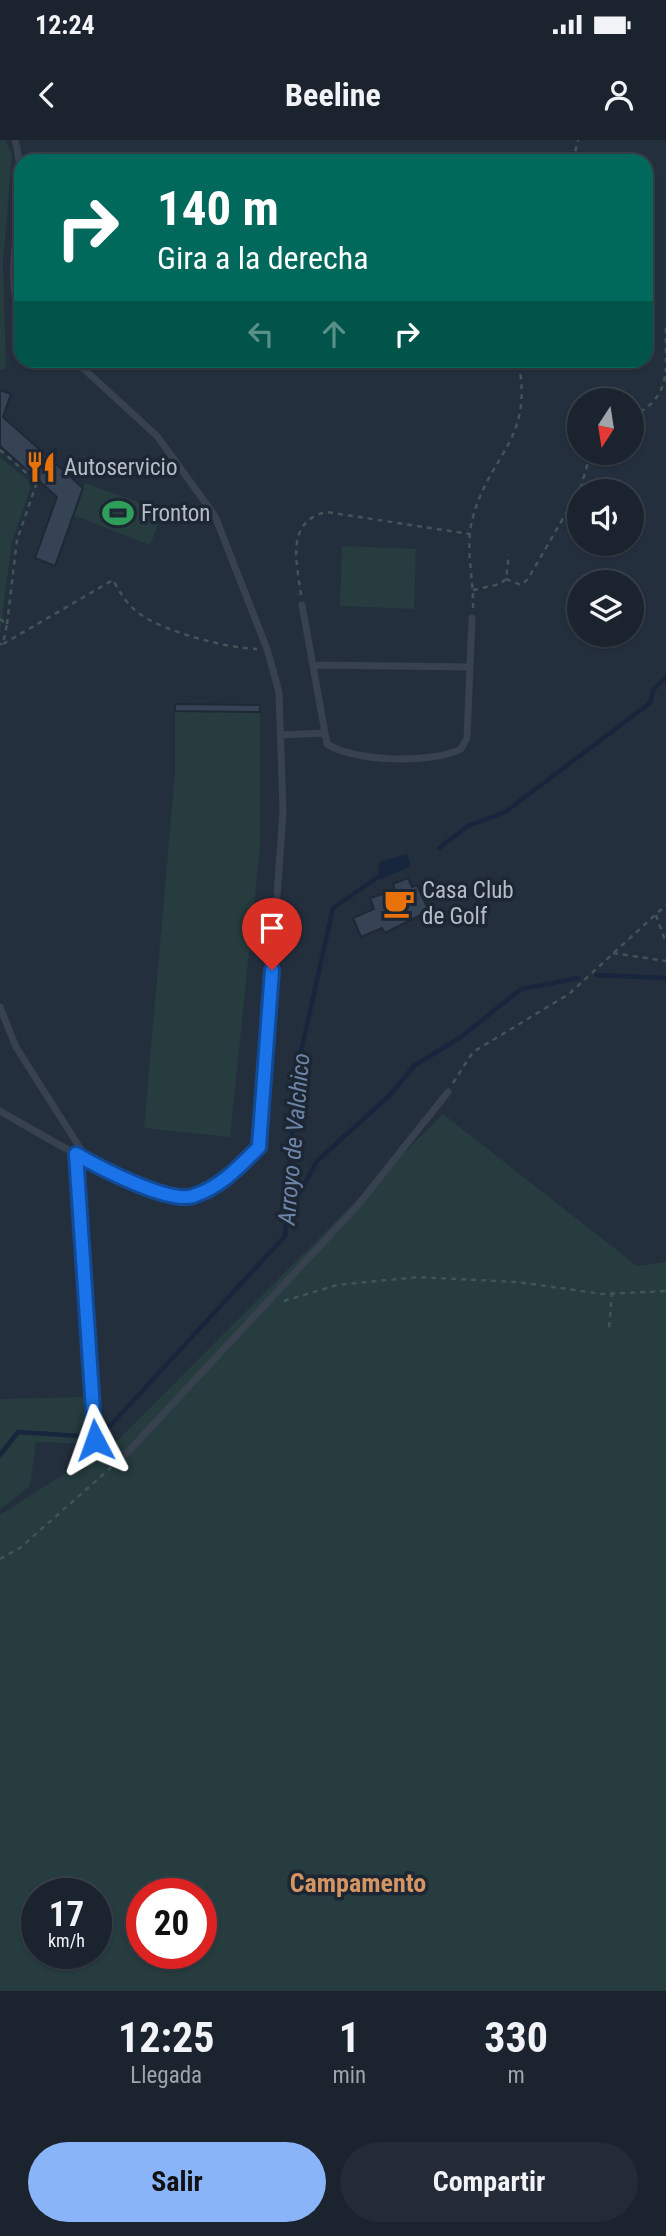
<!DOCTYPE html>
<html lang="es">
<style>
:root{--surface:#1b232e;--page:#242b36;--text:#f1f3f6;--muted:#a0a4aa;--line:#39404a;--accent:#8ab4f8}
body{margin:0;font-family:"Roboto Condensed",sans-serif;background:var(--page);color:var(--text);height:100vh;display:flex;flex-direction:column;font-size:26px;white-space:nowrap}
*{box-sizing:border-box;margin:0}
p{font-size:23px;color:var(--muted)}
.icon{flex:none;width:38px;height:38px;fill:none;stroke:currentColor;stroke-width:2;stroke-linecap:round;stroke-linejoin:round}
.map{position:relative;height:1851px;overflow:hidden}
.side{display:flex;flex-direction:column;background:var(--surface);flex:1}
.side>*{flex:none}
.guide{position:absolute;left:14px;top:14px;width:639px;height:214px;border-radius:21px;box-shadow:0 2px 5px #0004,0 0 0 2px var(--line);background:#00695c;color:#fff;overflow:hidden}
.needle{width:46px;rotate:192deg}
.tools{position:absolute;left:567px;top:248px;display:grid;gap:14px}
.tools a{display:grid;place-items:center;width:77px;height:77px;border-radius:50%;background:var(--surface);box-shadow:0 2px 5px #0004,0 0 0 2px var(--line);font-size:35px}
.speed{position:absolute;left:21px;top:1738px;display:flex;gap:14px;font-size:35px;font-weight:700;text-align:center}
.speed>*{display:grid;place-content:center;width:91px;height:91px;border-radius:50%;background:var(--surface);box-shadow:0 2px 5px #0004,0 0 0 2px var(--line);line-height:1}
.speed small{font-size:18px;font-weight:400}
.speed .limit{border:10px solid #d22;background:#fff;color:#111}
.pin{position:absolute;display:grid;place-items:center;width:60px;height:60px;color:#fff;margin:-72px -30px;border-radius:50% 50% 50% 0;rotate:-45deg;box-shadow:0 0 7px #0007}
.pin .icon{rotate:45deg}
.me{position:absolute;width:77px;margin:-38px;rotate:356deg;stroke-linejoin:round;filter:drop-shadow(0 0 5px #0008)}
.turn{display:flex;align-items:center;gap:24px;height:147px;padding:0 28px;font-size:32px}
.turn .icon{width:91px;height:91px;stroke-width:2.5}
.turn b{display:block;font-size:49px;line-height:60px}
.lanes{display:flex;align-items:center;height:66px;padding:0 28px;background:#0003;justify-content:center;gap:35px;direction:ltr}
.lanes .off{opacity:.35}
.eta{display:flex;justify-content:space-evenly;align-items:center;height:119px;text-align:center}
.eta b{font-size:42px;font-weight:700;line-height:49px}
.button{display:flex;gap:14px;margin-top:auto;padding:14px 28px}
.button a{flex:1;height:80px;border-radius:42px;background:var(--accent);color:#111;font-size:28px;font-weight:700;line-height:80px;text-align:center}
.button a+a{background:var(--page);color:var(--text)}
.status{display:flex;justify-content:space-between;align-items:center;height:49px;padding:0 35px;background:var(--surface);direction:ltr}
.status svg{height:19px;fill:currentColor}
header{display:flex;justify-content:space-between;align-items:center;height:91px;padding:0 28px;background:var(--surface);font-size:32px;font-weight:700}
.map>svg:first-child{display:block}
.green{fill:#263c3f;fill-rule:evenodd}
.water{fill:#17263c}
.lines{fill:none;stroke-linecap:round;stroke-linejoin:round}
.stream{stroke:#17263c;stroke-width:4.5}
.building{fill:#364354;stroke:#1f2835;stroke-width:2}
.path{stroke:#3f5557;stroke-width:2.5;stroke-dasharray:5 5;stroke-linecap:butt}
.service{stroke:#38414e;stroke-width:7}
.route-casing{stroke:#114b97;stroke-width:18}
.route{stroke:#1a73e8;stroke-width:12}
.labels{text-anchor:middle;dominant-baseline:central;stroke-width:7;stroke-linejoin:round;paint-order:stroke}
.poi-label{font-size:23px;fill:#b4bcc9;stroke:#1d2633;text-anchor:start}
.water-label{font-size:24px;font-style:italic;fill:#6d86a8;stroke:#1d2633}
.quarter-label{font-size:26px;font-weight:bold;fill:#d59563;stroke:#1d2633}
</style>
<div class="status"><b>12:24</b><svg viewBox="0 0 49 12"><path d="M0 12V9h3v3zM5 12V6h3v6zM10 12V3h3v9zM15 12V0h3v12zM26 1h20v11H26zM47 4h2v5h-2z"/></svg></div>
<header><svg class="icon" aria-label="back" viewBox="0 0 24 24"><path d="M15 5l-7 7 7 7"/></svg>Beeline<svg class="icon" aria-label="person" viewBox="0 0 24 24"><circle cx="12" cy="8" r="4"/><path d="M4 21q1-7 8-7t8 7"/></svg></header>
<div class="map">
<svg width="666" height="1851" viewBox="0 0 666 1851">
<rect width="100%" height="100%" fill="#242f3e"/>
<path class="green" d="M0,0H5L12,15L3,122L6,229L0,230Z
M0,317L32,343L12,402L0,492Z
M85,343L163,371L150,405L73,375Z
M342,406L416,409L414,469L340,466Z
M175,564L260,565V706L230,997L144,988L175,633Z
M443,974L637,1126L666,1122V1851H0V1375L119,1299ZM37,1754H96V1813H37ZM142,1754H201V1813H142Z
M84,1257L89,1304L36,1302L30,1346L0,1369V1259Z"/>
<path class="water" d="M407,714L411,726L380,740L378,726L381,721Z"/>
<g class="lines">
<path class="stream" d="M439,708L468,686L505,672L650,563L654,549L666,537
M597,835L666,838
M288,1074L317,1021L391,954L414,926L461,897L521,849L579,838
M0,1315L18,1292L80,1296L109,1287L285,1096L296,934L333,768L381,735"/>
</g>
<path class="building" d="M0,250L11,254L3,277L83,348L55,426L35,418L57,357L0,306Z
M175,564L260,565V572L175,571Z
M408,738L412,747L417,745L429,771L385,793L382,788L361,797L353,778L374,769L370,758L395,750L393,744Z"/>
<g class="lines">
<path class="path" d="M573,21L578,0
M666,188V222
M632,278C653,264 664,255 666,228
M0,310L37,342L17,400L7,484
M506,439L521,445L528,439L580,349L591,313
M473,450L500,444L506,439L509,414
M301,455C297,423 285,382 326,372L470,394
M473,468C474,440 465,409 472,381C488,314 535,302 518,220
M0,479L7,484L3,504H0
M3,504L113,440C121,454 127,465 140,474C165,492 226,508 257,509
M656,775L666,803
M613,813L666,821
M453,943L473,912L569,854L666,765
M284,1161L337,1145L418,1137L518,1142L602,1154L666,1151
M609,1187L612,1153
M0,1419L20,1408L115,1324"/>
<path class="service" d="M15,0C32,60 0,123 21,180
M302,465L327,604C355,622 432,624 461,609L467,598L472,478
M313,525L470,527
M281,595L325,593
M0,867L16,907L87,1019
M0,971C37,992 151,1062 190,1057C218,1053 240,1026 259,1007L283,672L279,552L267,509L215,376L157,296L74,220
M76,1014L95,1300L104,1311L126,1314L358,1065L448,952"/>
</g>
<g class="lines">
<defs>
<path id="route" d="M95,1300L76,1014C98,1027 169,1064 193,1056C221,1047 239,1027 259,1007L272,830"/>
</defs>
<use href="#route" class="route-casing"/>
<use href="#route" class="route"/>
</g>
<defs>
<symbol id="restaurant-bare" viewBox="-9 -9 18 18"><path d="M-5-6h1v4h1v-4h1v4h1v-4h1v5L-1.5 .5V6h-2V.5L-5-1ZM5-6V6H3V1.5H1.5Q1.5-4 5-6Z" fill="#e8710a" stroke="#1d2633" stroke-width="2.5" paint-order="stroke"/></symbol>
<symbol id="stadium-bare" viewBox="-9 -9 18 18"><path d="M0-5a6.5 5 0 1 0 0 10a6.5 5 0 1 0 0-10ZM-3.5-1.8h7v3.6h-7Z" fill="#2e9e5b" stroke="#1d2633" stroke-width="2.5" paint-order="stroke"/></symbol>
<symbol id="cafe-bare" viewBox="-9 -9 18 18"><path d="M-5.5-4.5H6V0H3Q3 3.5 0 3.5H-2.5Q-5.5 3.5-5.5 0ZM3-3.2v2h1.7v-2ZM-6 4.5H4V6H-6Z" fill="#e8710a" stroke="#1d2633" stroke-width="2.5" paint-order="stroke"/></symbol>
</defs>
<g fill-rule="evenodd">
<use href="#restaurant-bare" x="19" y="305" width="44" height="44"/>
<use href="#stadium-bare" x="96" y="351" width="44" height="44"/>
<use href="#cafe-bare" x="377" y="741" width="44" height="44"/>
</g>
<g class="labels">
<g class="poi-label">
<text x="64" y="327">Autoservicio</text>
<text x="141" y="373">Fronton</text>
<text x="422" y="750">Casa Club<tspan x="422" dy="26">de Golf</tspan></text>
</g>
<g class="water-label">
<text transform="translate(294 999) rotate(-85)">Arroyo de Valchico</text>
</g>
<g class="quarter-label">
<text x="358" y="1743">Campamento</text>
</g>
</g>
</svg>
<div class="tools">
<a><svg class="needle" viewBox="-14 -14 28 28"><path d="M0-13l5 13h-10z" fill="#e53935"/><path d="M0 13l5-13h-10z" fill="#a0a4aa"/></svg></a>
<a><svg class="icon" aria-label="sound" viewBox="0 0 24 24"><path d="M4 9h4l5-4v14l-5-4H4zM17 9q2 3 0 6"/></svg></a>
<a><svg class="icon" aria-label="layers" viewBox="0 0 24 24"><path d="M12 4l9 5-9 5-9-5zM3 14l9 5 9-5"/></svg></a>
</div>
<div class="speed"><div>17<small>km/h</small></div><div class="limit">20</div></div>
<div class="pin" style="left:272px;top:830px;background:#d93025"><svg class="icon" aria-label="arrive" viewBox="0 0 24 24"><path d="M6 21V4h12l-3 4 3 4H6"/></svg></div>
<svg class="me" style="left:95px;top:1300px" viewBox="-20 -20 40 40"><path d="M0-17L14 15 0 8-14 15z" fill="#1a73e8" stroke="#fff" stroke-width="4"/></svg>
<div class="guide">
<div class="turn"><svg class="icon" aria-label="right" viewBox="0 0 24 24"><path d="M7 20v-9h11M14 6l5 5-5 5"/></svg><div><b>140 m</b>Gira a la derecha</div></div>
<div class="lanes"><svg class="icon off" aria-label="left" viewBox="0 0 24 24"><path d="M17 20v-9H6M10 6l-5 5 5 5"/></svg><svg class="icon off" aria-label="ahead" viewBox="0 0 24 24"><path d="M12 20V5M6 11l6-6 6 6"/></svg><svg class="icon" aria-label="right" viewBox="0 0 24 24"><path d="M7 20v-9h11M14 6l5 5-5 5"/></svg></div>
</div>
</div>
<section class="side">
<div class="eta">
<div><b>12:25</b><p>Llegada</p></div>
<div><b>1</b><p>min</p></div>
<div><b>330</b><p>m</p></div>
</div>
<div class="button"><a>Salir</a><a>Compartir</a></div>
</section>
